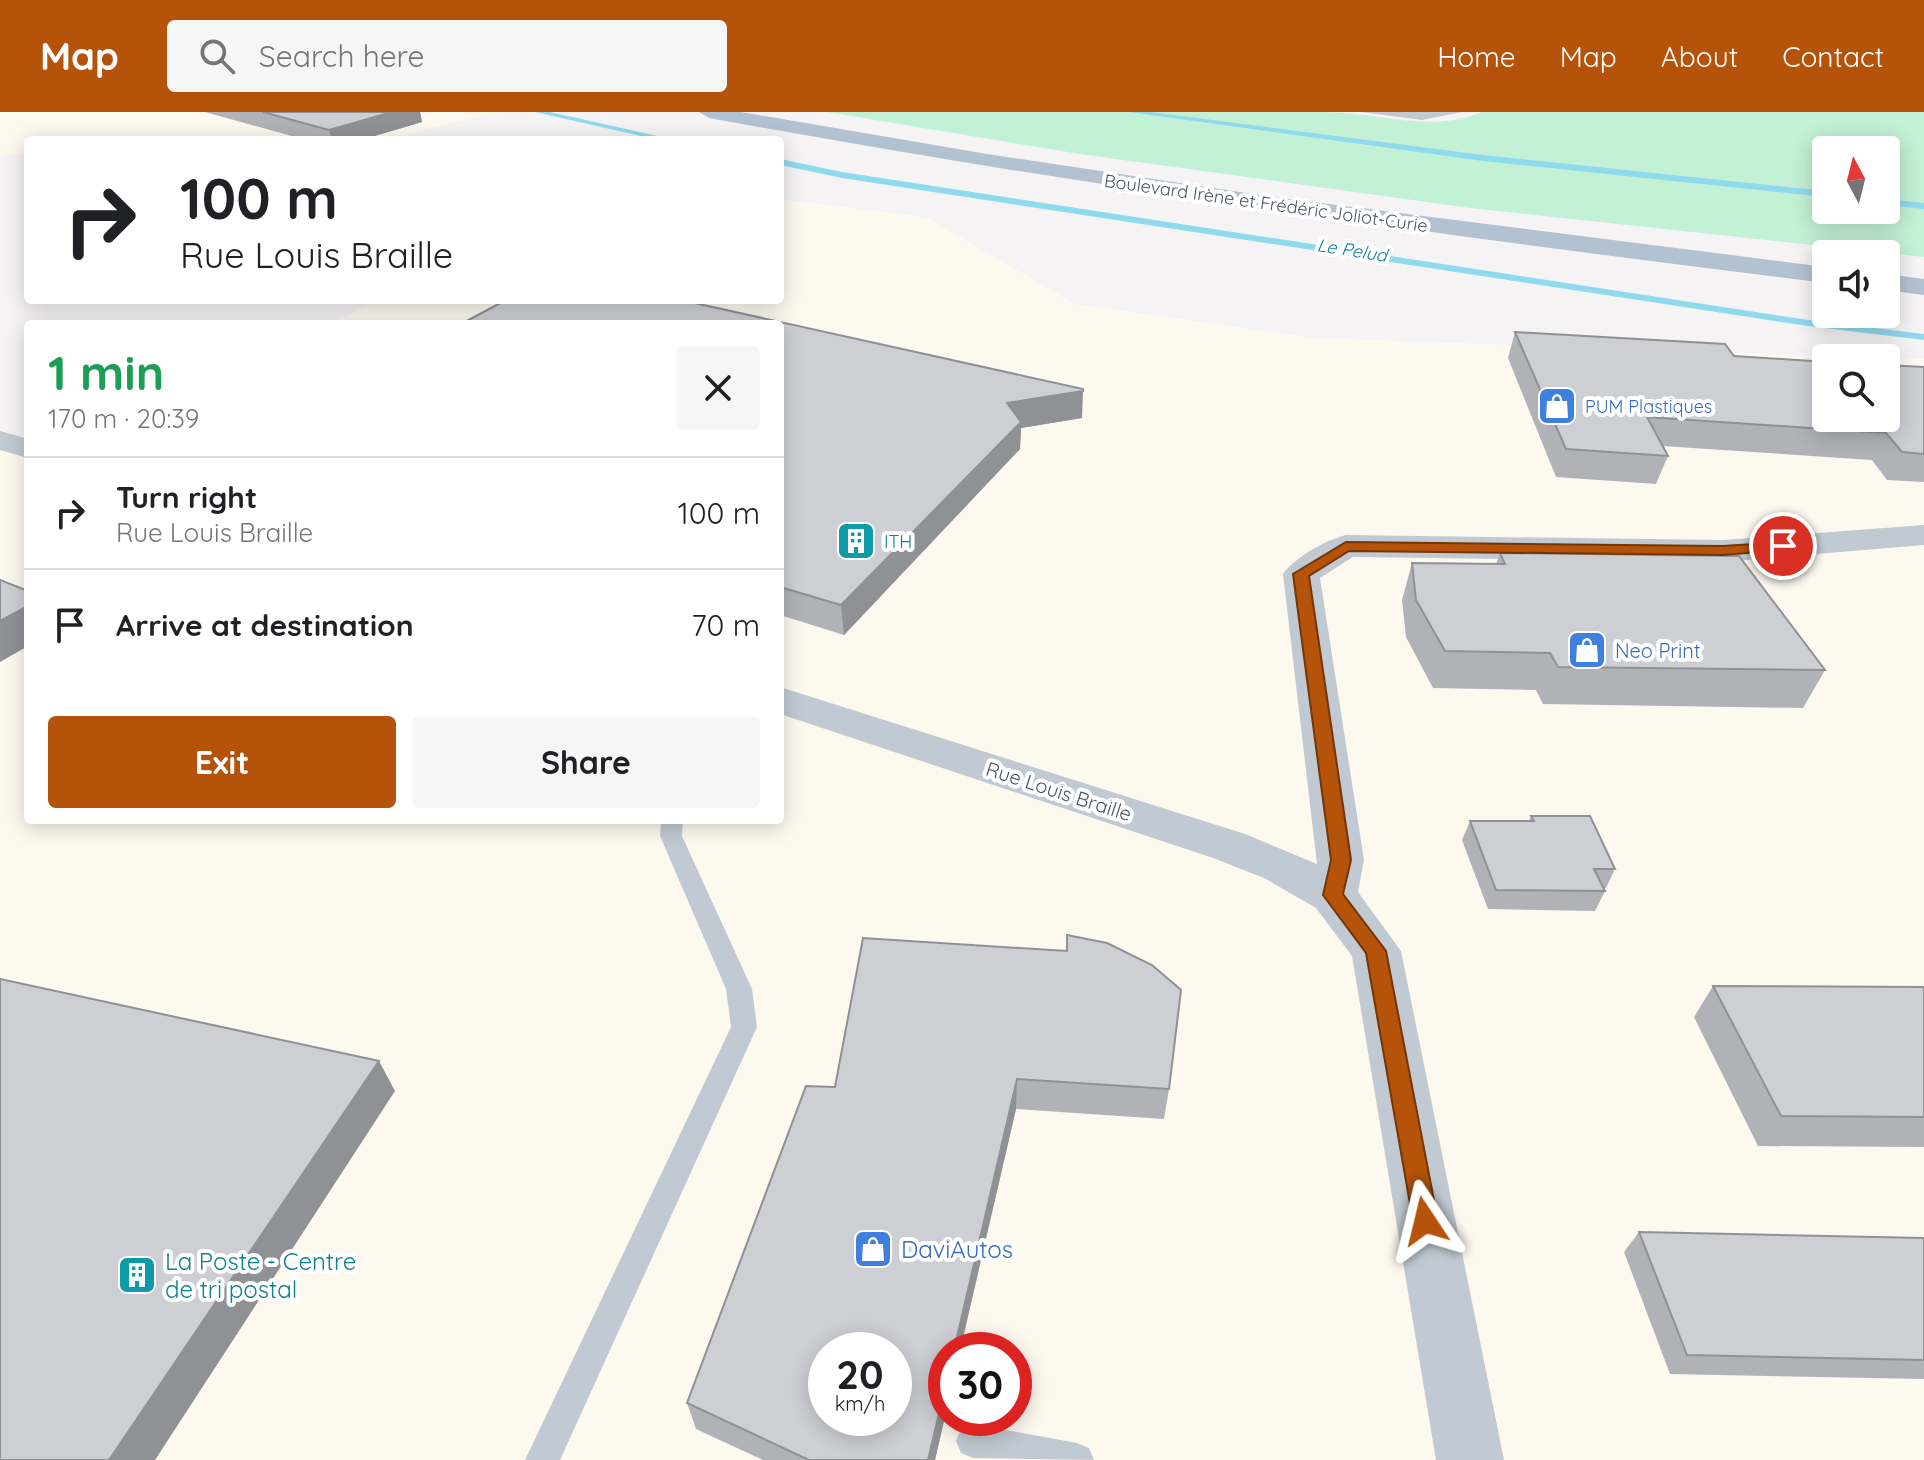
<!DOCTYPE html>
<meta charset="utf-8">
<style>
:root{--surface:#fff;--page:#f6f6f6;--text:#202124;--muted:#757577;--line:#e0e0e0;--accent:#b45309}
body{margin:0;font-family:Quicksand,sans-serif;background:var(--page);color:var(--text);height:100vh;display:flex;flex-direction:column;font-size:30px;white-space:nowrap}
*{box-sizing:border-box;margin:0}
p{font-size:26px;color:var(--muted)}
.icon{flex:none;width:44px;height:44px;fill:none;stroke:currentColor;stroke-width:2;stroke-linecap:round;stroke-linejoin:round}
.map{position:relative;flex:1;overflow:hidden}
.drawer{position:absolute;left:24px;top:208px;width:760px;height:504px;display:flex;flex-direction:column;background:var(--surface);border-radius:8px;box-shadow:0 4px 20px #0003}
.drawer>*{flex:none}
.guide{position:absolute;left:24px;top:24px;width:760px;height:168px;border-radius:8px;box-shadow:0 4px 20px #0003;background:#fff;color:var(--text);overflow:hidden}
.needle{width:52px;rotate:353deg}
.fabs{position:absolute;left:1812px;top:24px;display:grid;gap:16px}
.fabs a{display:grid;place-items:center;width:88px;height:88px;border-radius:8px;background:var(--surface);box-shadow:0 4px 20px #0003;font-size:40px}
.speed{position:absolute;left:808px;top:1220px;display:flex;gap:16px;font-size:40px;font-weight:700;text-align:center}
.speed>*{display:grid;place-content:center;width:104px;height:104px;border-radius:50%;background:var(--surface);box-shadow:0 4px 20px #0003;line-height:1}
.speed small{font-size:20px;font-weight:400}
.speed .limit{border:12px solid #d22;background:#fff;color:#111}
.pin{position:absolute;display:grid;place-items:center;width:68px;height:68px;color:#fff;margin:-34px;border:4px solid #fff;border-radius:50%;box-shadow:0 2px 8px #0007}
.me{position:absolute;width:88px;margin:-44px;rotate:350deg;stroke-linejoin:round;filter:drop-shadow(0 0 6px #0008)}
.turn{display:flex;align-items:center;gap:28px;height:168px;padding:0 24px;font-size:36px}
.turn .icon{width:104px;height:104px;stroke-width:2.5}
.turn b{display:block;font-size:56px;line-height:68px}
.round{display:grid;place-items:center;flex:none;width:84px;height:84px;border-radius:8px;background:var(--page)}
.headline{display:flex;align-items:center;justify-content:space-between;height:136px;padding:0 24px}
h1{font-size:48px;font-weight:800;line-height:60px;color:#1e9e55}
.button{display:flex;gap:16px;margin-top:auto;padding:16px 24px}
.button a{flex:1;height:92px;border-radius:8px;background:var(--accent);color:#fff;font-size:32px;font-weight:800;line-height:92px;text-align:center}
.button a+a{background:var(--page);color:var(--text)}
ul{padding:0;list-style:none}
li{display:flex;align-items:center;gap:24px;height:112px;padding:0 24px;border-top:2px solid var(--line)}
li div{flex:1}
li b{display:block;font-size:30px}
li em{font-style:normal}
header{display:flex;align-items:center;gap:48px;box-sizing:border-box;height:112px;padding:0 40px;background:var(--accent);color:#fff}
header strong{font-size:38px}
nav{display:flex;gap:44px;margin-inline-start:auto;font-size:28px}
.search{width:560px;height:72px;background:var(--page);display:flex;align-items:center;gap:20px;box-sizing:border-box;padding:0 28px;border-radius:8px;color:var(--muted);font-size:30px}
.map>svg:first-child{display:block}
.commercial{fill:#fdf9ef;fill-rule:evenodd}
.green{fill:#c3f1d5;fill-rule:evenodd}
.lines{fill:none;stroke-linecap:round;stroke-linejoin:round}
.stream{fill:#90daee;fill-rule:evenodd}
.service{fill:#c1cad2;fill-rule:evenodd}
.minor{fill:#c1cad2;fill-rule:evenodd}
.primary{fill:#b3c2d1;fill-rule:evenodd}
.wall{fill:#b0b2b7}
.shaded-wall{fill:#909195}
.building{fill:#cdcfd5;stroke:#909195;stroke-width:2;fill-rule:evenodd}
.route{fill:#b45309;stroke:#753606;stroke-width:2}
.labels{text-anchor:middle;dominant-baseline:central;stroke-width:8;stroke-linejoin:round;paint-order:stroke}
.far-street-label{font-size:18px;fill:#4a5661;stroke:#fff}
.far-water-label{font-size:18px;font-style:italic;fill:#0c7c9b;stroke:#fff}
.far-shop-label{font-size:18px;fill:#366cbe;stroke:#fff;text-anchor:start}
.far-culture-label{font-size:18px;fill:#0d838f;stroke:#fff;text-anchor:start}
.shop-label{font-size:20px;fill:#366cbe;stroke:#fff;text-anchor:start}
.street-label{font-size:20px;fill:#4a5661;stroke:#fff}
.near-shop-label{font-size:24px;fill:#366cbe;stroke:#fff;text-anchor:start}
.near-culture-label{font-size:24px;fill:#0d838f;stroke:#fff;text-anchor:start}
</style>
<header>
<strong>Map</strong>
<div class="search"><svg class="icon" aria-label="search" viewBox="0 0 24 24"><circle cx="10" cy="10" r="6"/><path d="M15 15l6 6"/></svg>Search here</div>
<nav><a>Home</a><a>Map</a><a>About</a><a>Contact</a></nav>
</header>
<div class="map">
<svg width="1924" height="1348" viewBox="0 0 1924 1348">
<rect width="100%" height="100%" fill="#f5f3f3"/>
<path class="commercial" d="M0,0H503L466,7L388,28H28V42L0,44Z
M780,87L926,105L1075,192L1316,226L1924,247V1348H0V330L28,328V708H780V212H330L379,188H780ZM1826,246H1886V306H1826ZM826,1238H894V1306H826ZM946,1238H1014V1306H946Z"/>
<path class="green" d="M827,0C993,0 1159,0 1325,0C1377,0 1432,22 1482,0H1924V145L1470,96L1080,42ZM1826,38H1886V98H1826Z"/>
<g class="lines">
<path class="stream" d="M535,0H550L675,28H659Z
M1129,0H1151L1483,43L1826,79V85L1483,49Z
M780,47L842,60L1808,208L1924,222V228L1808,214L842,66L780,53Z
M1886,87L1924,91V97L1886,93Z"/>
<path class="service" d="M1361,0H1462L1422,8Z
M661,708H683L682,724L752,877L757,915L560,1348H525L731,915L726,877L660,724Z
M973,1312L1077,1331L1089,1336L1094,1348L973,1346L961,1341L956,1329L961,1317Z"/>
<path class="minor" d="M0,319L28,327V346L0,338Z
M1924,413V433L1723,450L1353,445L1320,466L1364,748L1358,780L1401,839L1504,1348H1436L1352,844L1316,796L1264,766L1213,746L780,602V575L1245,722L1317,752L1283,462C1295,445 1326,428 1346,423L1723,428Z"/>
<path class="primary" d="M699,0H741L987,42L1266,84L1826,155V171C1452,125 1080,74 709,6Z
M1886,162L1924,167V183L1886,178Z"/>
</g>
<path class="wall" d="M205,0H420L422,10L361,28H306Z
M780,212L1082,306L1021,316L1020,337L844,523L780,503Z
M1515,220L1734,244L1924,255V370L1887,368L1872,348L1662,334L1668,344L1656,372L1556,365L1508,246Z
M1500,441L1825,558L1803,596L1543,592L1536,578L1433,576L1406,525L1402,488L1412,451L1496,452Z
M1531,704L1615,757L1606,776H1604L1605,779L1595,799L1488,797L1462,728L1470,709H1529Z
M1067,823L1169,977L1164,1007L1016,997L935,1348H763L696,1317L687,1291L835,975L1066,839Z
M1713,874L1924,875V1035L1758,1034L1694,905Z
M1639,1120L1924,1126V1267L1670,1262L1624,1140Z"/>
<path class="shaded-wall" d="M392,0H420L422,10L361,28H332L329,18Z
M1083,279L1082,306L1021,316L1020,337L844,523L841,493L1007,291Z
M28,494V534L0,550V509Z
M379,949L395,979L155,1348H109Z
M1017,967L1016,997L960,1238H954Z
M946,1272V1300L935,1348H928Z"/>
<path class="building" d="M263,0H392L329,18Z
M506,188H681L1083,277V279L1007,291L1021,310L841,493L780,475V212H461Z
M1515,220L1725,232L1734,244L1826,250V306H1886V253L1924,255V342L1902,340L1886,321L1647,305L1668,344L1566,337Z
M1500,441L1739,444L1825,558L1558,555L1550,541L1445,539L1416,488L1412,451L1505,452Z
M0,468L28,479V494L0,509Z
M1531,704H1590L1615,757H1594L1605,779L1496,778L1470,709H1534Z
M1067,823L1107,831L1152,853L1181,878L1169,977L1017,967L954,1238H946V1272L928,1348H809L687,1291L806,974L835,975L863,826L1067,839ZM826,1238H894V1306H826Z
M0,867L379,949L109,1348H0Z
M1713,874L1924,875V1005L1781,1004Z
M1639,1120L1924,1126V1248L1687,1243Z"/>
<path class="route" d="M1346,430L1723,434L1783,430L1790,434L1783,438L1723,443L1349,439L1309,464L1351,748L1343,782L1386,839L1438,1109L1434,1117L1425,1121L1416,1117L1413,1109L1366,841L1323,783L1331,748L1293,462Z"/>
<defs>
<symbol id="shop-square" viewBox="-11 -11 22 22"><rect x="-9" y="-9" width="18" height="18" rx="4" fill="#3f7fe0" stroke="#fff"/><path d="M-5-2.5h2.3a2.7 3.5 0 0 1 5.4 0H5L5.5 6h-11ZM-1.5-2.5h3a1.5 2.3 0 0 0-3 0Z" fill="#fff"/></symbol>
<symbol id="building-square" viewBox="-11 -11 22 22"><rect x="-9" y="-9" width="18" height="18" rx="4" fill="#0f9aa8" stroke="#fff"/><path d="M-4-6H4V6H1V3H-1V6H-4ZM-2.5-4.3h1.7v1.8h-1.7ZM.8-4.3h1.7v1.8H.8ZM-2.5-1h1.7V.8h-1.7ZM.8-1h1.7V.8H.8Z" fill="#fff"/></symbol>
</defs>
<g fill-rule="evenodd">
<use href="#shop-square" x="1535" y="272" width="44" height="44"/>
<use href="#building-square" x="834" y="407" width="44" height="44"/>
<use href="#shop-square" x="1565" y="516" width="44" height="44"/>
<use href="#shop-square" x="851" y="1115" width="44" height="44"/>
<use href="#building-square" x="115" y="1141" width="44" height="44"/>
</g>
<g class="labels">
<g class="far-street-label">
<text transform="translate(1266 91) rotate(8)">Boulevard Irène et Frédéric Joliot-Curie</text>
</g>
<g class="far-water-label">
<text transform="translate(1352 138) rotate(9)">Le Pelud</text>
</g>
<g class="far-shop-label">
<text x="1585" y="294">PUM Plastiques</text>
</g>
<g class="far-culture-label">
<text x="884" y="429">ITH</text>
</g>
<g class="shop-label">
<text x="1615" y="538">Neo Print</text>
</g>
<g class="street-label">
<text transform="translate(1059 679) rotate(18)">Rue Louis Braille</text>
</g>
<g class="near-shop-label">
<text x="901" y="1137">DaviAutos</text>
</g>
<g class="near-culture-label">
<text x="165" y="1149">La Poste - Centre<tspan x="165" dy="28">de tri postal</tspan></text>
</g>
</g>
</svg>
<div class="fabs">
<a><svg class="needle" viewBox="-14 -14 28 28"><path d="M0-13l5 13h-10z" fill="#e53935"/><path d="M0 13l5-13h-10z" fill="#757577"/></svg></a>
<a><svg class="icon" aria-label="sound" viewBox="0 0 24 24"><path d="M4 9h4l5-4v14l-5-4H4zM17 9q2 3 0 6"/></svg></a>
<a><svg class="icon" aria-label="search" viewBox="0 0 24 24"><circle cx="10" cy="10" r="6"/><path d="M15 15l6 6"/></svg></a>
</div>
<div class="speed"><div>20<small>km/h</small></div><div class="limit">30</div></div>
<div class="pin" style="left:1783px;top:434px;background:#d93025"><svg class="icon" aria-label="arrive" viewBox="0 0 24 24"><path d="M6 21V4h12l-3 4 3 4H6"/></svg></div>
<svg class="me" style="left:1425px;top:1109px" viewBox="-20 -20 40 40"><path d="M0-17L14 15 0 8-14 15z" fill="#b45309" stroke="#fff" stroke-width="4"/></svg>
<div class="guide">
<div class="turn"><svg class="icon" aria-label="right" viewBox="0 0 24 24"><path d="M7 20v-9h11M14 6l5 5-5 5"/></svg><div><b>100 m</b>Rue Louis Braille</div></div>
</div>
<section class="drawer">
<div class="headline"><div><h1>1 min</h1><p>170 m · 20:39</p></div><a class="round"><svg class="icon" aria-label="close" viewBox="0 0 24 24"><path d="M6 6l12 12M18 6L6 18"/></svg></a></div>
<ul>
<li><svg class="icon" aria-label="right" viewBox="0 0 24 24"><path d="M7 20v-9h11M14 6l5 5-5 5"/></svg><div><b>Turn right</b><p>Rue Louis Braille</p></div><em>100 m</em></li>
<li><svg class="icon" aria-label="arrive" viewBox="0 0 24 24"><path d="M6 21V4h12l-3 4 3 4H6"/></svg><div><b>Arrive at destination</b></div><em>70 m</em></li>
</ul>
<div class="button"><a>Exit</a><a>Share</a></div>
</section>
</div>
